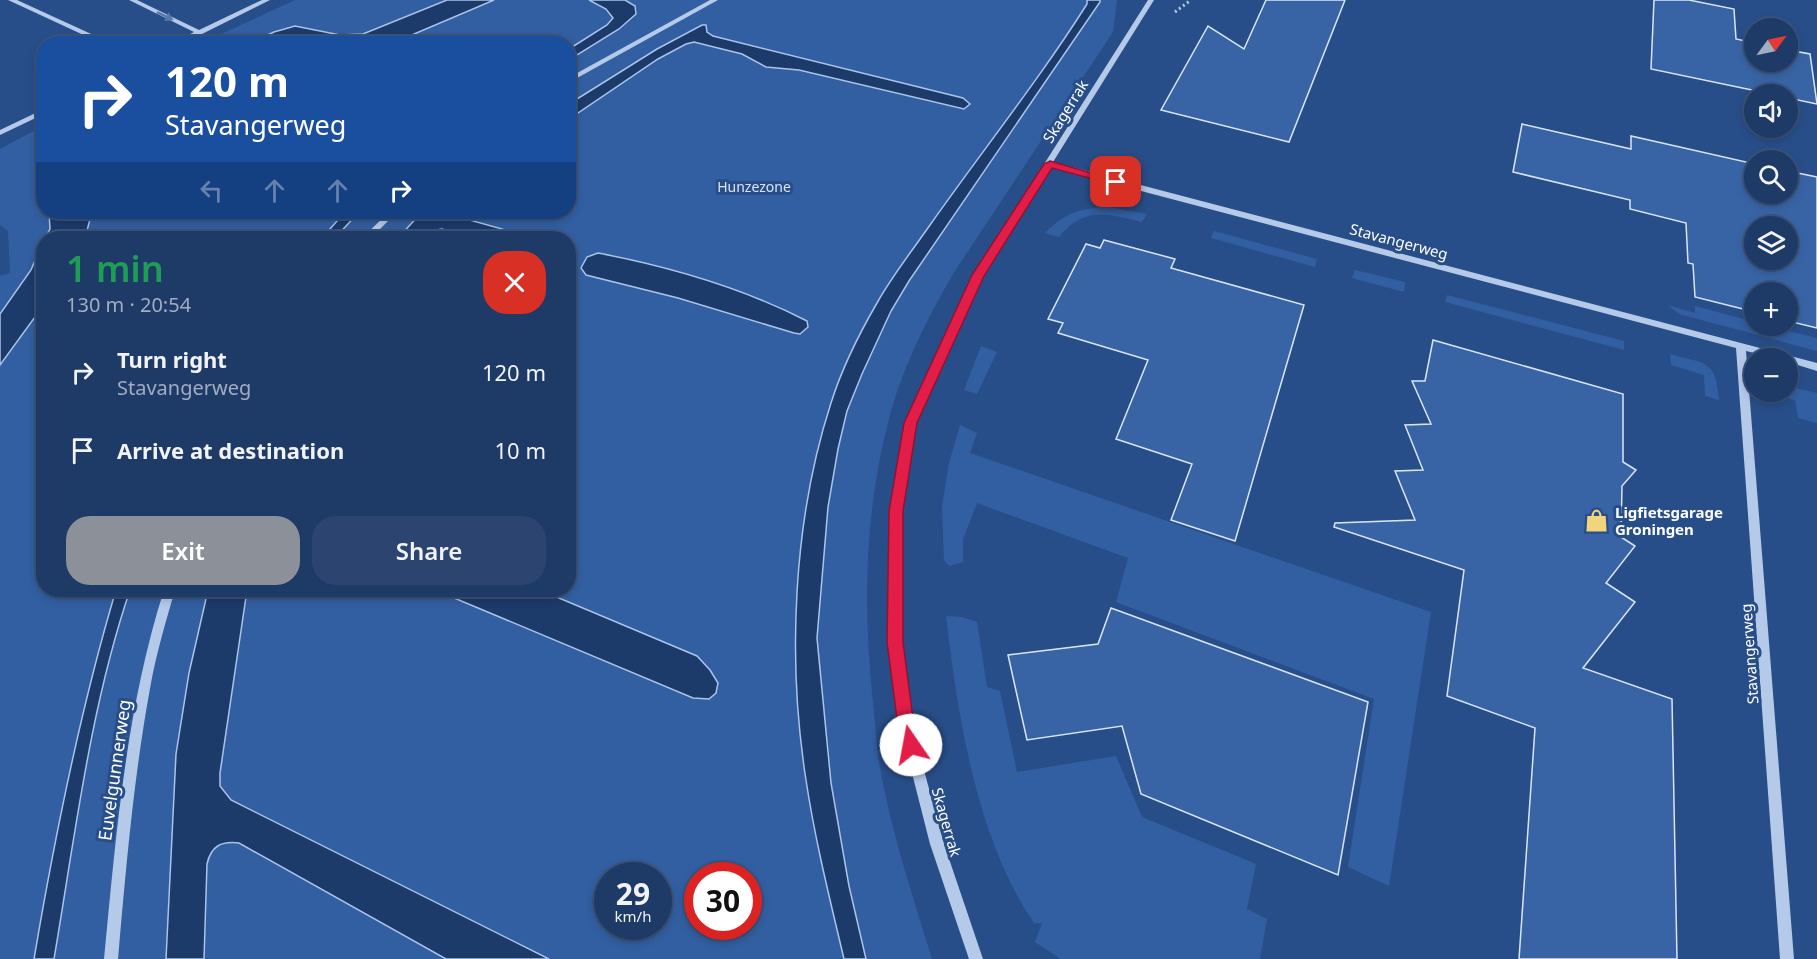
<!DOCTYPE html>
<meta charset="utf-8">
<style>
:root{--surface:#1e3a67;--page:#2b4570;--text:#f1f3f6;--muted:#a1adc0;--line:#3c547b;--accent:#8c9099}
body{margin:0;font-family:"Noto Sans",sans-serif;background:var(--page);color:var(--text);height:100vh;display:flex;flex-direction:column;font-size:22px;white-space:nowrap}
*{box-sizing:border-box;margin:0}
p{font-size:20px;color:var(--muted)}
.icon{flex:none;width:33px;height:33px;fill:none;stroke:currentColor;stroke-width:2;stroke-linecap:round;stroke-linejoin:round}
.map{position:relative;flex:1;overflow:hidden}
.panel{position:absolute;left:36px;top:231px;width:540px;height:366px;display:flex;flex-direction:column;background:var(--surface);border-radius:24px;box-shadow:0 3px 9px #0003,0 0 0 2px var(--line)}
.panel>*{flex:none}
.top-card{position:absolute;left:36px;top:36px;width:540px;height:183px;border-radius:24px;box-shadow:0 3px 9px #0003,0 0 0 2px var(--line);background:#1a4fa0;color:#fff;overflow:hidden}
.needle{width:39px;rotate:57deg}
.tools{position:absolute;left:1744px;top:18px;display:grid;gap:12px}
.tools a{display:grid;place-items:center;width:54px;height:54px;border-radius:50%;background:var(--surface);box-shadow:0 3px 9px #0003,0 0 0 2px var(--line);font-size:30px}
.speed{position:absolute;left:594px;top:862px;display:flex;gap:12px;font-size:30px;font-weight:700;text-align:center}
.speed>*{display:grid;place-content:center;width:78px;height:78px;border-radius:50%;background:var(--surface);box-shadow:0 3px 9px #0003,0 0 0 2px var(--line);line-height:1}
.speed small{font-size:15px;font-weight:400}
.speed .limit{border:9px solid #d22;background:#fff;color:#111}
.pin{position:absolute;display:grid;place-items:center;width:51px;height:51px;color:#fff;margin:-26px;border-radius:12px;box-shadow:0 3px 9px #0006}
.me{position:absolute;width:66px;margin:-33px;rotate:348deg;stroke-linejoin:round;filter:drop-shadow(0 0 4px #0008)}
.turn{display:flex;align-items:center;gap:21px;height:126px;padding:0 30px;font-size:27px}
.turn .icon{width:78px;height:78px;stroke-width:2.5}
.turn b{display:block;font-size:42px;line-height:51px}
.lanes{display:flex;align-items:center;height:57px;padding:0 30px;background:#0003;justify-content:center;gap:30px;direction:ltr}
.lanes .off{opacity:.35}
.round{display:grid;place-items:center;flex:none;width:63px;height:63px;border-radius:24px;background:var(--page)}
.headline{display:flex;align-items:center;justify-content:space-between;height:102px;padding:0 30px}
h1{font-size:36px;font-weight:600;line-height:45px;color:#1e9e55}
.action{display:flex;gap:12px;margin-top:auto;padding:12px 30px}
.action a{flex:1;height:69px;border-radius:24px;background:var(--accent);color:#fff;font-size:24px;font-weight:600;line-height:69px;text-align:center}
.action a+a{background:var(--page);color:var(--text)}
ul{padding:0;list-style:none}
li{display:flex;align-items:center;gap:18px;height:78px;padding:0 30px}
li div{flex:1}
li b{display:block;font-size:22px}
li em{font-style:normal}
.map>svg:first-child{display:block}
.green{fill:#325fa1;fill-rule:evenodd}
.water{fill:#1c3a6a;stroke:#aac4e9;stroke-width:1.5}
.building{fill:#3864a6;stroke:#d9e5f7;stroke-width:1.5;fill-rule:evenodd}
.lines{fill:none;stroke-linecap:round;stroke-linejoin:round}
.path{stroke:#b5cae9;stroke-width:3;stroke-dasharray:2 3;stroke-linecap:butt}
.minor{fill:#b5cae9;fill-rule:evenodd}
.oneway{fill:#5979ab}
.route{fill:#e11d48;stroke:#92132f;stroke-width:1.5}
.labels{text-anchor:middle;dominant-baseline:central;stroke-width:6;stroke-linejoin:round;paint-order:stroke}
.far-park-label{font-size:14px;fill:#d9e5f7;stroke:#284e89}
.street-label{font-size:15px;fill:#fff;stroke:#284e89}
.poi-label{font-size:15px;font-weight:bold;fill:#fff;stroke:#284e89;text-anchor:start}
.near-street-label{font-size:18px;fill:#fff;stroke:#284e89}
</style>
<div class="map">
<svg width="1817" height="959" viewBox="0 0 1817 959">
<rect width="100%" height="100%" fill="#284e89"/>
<path class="green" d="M295,0H1117L1113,32L953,274C927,319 902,368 889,419C864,514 863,607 873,703C875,722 876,742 879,762C890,828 912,894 932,959H0V276L10,273L8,231L0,225V149L43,126L44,212H568V44L202,43ZM44,238H568V590H44ZM608,876H658V927H608ZM698,876H748V927H698Z
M1108,207L1147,214L1142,222C1108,214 1083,206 1059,237L1045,233C1064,213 1081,208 1108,207Z
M1214,231L1317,259L1315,267L1211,238Z
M1355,270L1405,282L1404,292L1352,278Z
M1447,295L1624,341V350L1445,302Z
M1668,305L1695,313V306L1755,322V326H1769L1817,338V351L1679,314Z
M981,346L997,352L977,394L964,390Z
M1670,354C1705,364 1716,359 1719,400L1705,396L1704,375L1671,365Z
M1788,386L1817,393V423L1798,418L1795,400L1766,392H1788Z
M960,425L977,433L970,453L1431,612L1389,886L1348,867L1374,699L1116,602L1128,558L977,503L963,539V562L949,566L944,560L942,506L949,463Z
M946,616L962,617L977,622L987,687L1000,691L1017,772L1116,756L1142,817L1256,864L1247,909L1267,919L1260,959H1061L1035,942L1042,923H1034C976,838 958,716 946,616Z"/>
<path class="water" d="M447,0H494L393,43L315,44L296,39L275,43H250L274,32L295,26L340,35L363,34Z
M589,0H625L635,6L636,14L619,29L569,60V49L607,25L613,18L606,9Z
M1087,0H1100V2L909,281L891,311L862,374L847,411L838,449L828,507L817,638L831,783L849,886L866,959H844C830,900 815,840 806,780C787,659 793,520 831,403C842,368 859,334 877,303C892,276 912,251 930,225C982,151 1039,80 1087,4Z
M702,25H706L707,32L713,36L963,98L970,104L964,109L799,70L766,67L742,54L694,42L686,44L658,59L569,119V104L657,49Z
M49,212H92L85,238H45L50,229Z
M345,212H359L335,238H322Z
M422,212H441L534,238H467L442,229L426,232L417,238H398Z
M43,242V306L0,365V314L31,270Z
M598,253C671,267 741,287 807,321L808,327L800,334L794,333L678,298L586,275L581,268L587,257Z
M116,590H130C90,708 75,836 54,959H34C55,835 80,710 116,590Z
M208,590H247L220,773V786L231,800L549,959H446L239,843C221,841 211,846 207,864L204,959H166L176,754L189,673Z
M435,590H540L697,656L710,670L718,683L716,693L709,699L693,698Z"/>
<path class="building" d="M1266,0H1345L1289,142L1161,110L1208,26L1244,49Z
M1654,0H1689L1734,9L1736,39L1755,43V62H1788V50L1810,54L1817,104L1788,98V94H1771L1651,69Z
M1522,124L1631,149V136L1755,164V194H1788V171L1817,177V328L1788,321V292H1755V312L1695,297L1693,264L1688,263L1686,223L1630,209V200L1513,172ZM1755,226H1788V260H1755Z
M1104,240L1175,259L1171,268L1304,305L1235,541L1171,520L1192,464L1116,439L1148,360L1058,333L1063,323L1048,319L1086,244L1100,248Z
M1433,340L1623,394V462L1636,470L1622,486L1621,537L1635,546L1606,583L1635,602L1583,668L1672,699L1677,959H1519L1535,728L1447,696L1464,570L1334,527L1335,523L1415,520L1395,471L1423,470L1405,425L1431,424L1412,381H1425Z
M1111,608L1368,702L1338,875L1141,794L1122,726L1027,740L1008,655L1098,644Z"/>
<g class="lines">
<path class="path" d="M1175,12L1191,0"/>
<path class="minor" d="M8,0H17L113,44H103Z
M129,0H137L199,30L262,0H270L182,44H172L194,32Z
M710,0H718L568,83V78Z
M1148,0H1154L1053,162L1817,363V371L1788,362V358H1775L1746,351L1794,959H1780L1736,348L1050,167L982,275L916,423L901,511V642L912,726L944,844L983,959H969L930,844L900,726L889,642L891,511L906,423L974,275Z
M44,109V114L0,135V130Z
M389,212H397L371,238H362Z
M164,590H175C166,621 157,651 151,683C134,774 126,867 118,959H104C116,835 126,709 164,590Z"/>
</g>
<defs><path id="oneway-solid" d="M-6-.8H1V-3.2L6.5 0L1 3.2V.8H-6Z" transform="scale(1.5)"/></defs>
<use class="oneway" href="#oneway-solid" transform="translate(165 16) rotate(26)"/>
<path class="route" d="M1050,161L1122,182L1116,185L1052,168L984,276L917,423L903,511V642L914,726L919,745L917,751L911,753L905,751L898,726L887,642L889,511L904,423L972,275L1044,164Z"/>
<defs>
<symbol id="shop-bare" viewBox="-9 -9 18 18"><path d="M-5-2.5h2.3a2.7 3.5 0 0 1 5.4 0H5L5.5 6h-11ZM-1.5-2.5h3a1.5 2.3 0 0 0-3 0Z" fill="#f1d47b" stroke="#284e89" stroke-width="2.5" paint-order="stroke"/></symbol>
</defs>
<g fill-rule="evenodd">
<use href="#shop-bare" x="1580" y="504" width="33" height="33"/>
</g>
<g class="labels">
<g class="far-park-label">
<text x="754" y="186">Hunzezone</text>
</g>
<g class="street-label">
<text transform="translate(1065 111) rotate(-58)">Skagerrak</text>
<text transform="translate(1399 241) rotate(15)">Stavangerweg</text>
<text transform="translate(1749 654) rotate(-94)">Stavangerweg</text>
<text transform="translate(947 822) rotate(74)">Skagerrak</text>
</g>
<g class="poi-label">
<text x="1615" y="512">Ligfietsgarage<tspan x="1615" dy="17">Groningen</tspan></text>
</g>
<g class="near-street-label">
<text transform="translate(114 770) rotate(-82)">Euvelgunnerweg</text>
</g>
</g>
</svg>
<div class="tools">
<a><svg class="needle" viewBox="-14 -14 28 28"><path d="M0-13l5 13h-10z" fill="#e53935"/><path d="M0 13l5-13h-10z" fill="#a1adc0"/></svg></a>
<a><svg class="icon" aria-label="sound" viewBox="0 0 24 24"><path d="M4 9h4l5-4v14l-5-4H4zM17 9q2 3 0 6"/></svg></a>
<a><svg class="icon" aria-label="search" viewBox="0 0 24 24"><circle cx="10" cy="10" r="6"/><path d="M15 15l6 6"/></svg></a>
<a><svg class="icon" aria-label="layers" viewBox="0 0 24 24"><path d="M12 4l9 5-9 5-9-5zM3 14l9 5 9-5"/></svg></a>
<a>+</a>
<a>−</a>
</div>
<div class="speed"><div>29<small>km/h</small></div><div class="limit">30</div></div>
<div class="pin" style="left:1116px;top:182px;background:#d93025"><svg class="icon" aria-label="arrive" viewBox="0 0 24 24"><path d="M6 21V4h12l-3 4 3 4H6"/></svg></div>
<svg class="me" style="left:911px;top:745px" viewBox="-20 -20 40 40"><circle r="19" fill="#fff"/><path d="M0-13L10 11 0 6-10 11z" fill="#e11d48"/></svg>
<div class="top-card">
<div class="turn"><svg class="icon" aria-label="right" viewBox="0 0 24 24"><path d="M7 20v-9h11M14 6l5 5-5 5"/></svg><div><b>120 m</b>Stavangerweg</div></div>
<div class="lanes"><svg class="icon off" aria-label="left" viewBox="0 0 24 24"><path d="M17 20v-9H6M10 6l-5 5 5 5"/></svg><svg class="icon off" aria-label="ahead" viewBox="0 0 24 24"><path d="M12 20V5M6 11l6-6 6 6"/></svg><svg class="icon off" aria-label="ahead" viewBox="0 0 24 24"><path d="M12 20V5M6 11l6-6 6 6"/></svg><svg class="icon" aria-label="right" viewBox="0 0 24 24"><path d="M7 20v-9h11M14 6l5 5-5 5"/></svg></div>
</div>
<section class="panel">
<div class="headline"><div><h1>1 min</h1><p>130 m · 20:54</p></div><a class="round" style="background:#d93025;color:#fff"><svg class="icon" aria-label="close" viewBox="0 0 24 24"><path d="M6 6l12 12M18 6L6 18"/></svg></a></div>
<ul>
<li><svg class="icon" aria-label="right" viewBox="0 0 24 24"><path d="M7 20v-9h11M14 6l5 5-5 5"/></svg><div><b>Turn right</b><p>Stavangerweg</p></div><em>120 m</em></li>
<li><svg class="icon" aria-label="arrive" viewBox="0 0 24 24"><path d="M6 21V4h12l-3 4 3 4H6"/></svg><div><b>Arrive at destination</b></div><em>10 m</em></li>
</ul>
<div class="action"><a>Exit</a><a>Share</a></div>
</section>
</div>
